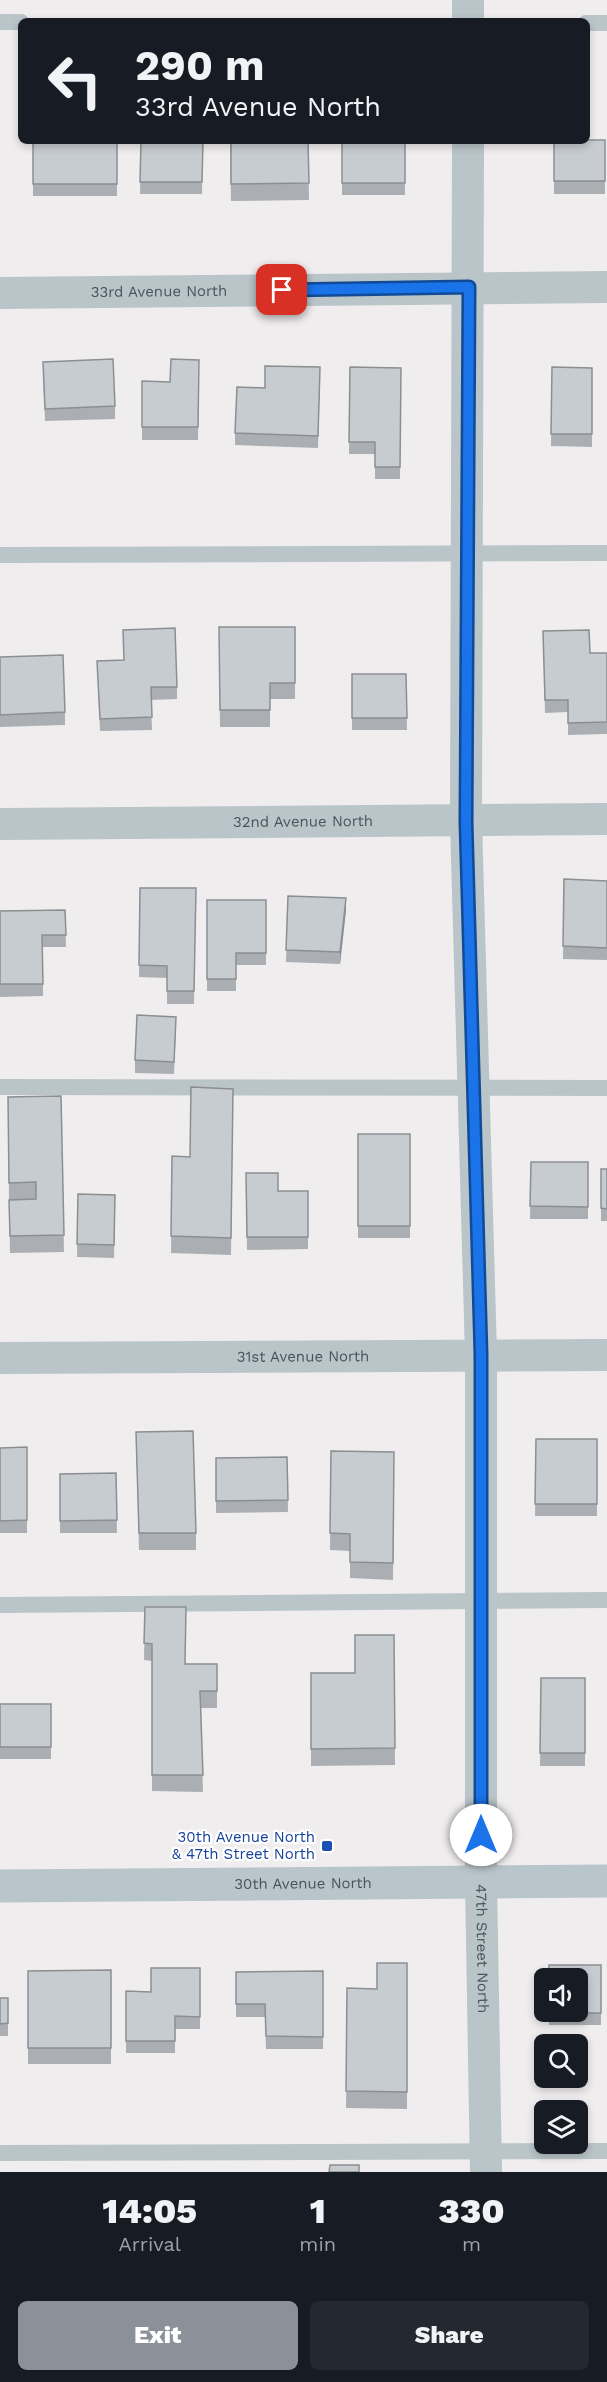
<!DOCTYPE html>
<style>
:root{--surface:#171b24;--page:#242831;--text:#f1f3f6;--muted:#9ea1a6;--accent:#8c9099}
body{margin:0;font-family:"Work Sans",sans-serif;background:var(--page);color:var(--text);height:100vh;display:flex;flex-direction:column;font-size:22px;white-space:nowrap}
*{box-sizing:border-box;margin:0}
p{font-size:20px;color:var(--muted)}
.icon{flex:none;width:33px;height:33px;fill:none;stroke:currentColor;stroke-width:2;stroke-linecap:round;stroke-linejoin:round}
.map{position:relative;height:2172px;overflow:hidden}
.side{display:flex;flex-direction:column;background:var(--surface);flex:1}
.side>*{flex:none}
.top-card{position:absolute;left:18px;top:18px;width:572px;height:126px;border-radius:9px;box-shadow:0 3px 9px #0003;background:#171b24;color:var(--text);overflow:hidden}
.tools{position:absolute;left:534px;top:1968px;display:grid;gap:12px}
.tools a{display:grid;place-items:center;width:54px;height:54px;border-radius:9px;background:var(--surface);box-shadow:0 3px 9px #0003;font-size:30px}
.pin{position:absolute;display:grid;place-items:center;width:51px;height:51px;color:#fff;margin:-26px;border-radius:12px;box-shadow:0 3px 9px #0006}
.me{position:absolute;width:66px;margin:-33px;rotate:0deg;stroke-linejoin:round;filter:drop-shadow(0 0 4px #0008)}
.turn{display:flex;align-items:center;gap:21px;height:126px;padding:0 18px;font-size:27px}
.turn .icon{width:78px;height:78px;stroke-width:2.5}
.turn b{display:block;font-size:42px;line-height:51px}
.eta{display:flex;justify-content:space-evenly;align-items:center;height:102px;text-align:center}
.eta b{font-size:36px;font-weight:800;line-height:42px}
.action{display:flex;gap:12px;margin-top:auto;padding:12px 18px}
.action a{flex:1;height:69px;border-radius:9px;background:var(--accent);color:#fff;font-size:24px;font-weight:800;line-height:69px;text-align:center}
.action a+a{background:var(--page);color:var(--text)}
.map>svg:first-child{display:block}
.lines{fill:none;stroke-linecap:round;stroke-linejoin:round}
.lane{stroke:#bac5c9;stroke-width:16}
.street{stroke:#bac5c9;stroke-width:32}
.secondary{stroke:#b8c5ca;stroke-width:33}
.wall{fill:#abafb3}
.shaded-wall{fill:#8b8f92}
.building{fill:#c7ccd0;stroke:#8b8f92;stroke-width:1.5}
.route-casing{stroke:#114b97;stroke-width:15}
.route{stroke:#1a73e8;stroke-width:10}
.transit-dot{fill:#1a4fb4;stroke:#fff;stroke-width:2}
.labels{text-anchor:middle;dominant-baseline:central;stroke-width:4.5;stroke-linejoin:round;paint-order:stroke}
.street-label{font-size:15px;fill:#475459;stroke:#fff}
.transit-label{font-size:15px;fill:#164399;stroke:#fff;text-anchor:end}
</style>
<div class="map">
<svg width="607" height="2172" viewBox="0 0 607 2172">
<rect width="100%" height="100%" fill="#f0edee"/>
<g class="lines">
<path class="lane" d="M0,22H21
M586,23H607
M0,555L607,553
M0,1087L607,1088
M0,1605L607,1600
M0,2153L607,2151"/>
<g class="street">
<path d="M468,0V21"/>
<path id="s1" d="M468,141L466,821L481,1355V1882L486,2172"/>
<path id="s2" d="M0,293L607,287"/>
<path id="s3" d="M0,824L607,819"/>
<path id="s4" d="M0,1358L607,1355"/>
</g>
<path class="secondary" id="s5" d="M0,1886L607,1881"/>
</g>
<path class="wall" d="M605,140V194H554V141Z
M33,141H117V196H33Z
M141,141H203L202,194H140Z
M230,141H308L309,200L231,201Z
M342,141H405V195H342Z
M199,360L198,440H142V381L170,382Z
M350,367L401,368L400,479H375V454H349Z
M552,367L592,368V447L551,446Z
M43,374L115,406V419L45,421Z
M320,380L318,448L235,445V433Z
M219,627H295V699H270V727H220Z
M543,631L590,653H607V734L568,735V712L545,713Z
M0,657L65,712V725L0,727Z
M97,661L177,687V699L151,700L152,730L100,731Z
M352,674H406L407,730H352Z
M564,879L607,881V960L563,959Z
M140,888H196L194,1004H167V978L139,977Z
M288,896L346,910L340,964L286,962Z
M207,900H266V965H236V991H207Z
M65,910L66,947H43V996L0,997V911Z
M176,1029L174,1074L135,1073V1060Z
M233,1089L231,1255L171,1253L172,1156L190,1157Z
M61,1096L64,1252L10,1253L9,1200L36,1199L9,1200L8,1097Z
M358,1134H410V1238H358Z
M531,1162H588V1219H530Z
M601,1169H607V1221H601Z
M246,1173L278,1191H308V1249L247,1250Z
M78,1194L115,1208L114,1258L77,1257Z
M136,1432L196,1533V1550H139Z
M536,1439H597V1516H535Z
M27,1447V1533H0V1448Z
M331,1451L394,1452L393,1580L350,1578V1551L330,1550Z
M287,1457L288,1512L216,1513V1458Z
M116,1473L117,1533H60V1474Z
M145,1607L185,1664H217V1708H201L203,1792L152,1791V1661L144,1660Z
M394,1635L395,1765L311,1766V1673H355Z
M541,1678H585V1766H540Z
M0,1704H51V1759H0Z
M407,1963V2109L346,2108L347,1988L377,1989Z
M601,1965V2025H549V2012Z
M200,1968V2029H175V2053H126V1991L151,1992Z
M111,1970V2064H28V1971Z
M323,1971V2049H266L265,2017H236V1972Z
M0,1998H8V2036H0Z"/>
<path class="shaded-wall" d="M346,898V910L340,964V952Z"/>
<path class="building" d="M586,140H605V181H554V141H586Z
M33,141H117V184H33Z
M141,141H203L202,182H140Z
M231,141H308L309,183L231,184Z
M342,141H405V183H342Z
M113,359L115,406L45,409L43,362Z
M171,359L199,360L198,427H142V381L170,382Z
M265,366L320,367L318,436L235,433L237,387L265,388Z
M350,367L401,368L400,467H375V442H349Z
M552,367L592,368V434H551Z
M219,627H295V683H270V710H220Z
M175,628L177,687H151L152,717L100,719L97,661L124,660L123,630Z
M589,630L590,653H607V722L568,723V700H545L543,631Z
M63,655L65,712L0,715V657Z
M352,674H406L407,718H352Z
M564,879L607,881V948L563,946Z
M140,888H196L194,991H167V966L139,965Z
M288,896L346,898L340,952L286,950Z
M207,900H266V953H236V979H207Z
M65,910L66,935H42L43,984H0V911Z
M137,1015L176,1017L174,1062L135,1060Z
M191,1087L233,1089L231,1238L171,1236L172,1156L190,1157Z
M61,1096L64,1235L10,1236L9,1200L36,1199V1182L9,1183L8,1097Z
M358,1134H410V1226H358Z
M531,1162H588V1207L530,1206Z
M601,1169H607V1209L601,1208Z
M246,1173H278V1191H308V1237H247Z
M78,1194L115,1195L114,1245L77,1244Z
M193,1431L196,1533H139L136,1432Z
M536,1439H597V1504H535Z
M27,1447V1520L0,1521V1448Z
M331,1451L394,1452L393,1563L350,1562V1534L330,1533Z
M287,1457L288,1500L216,1501V1458Z
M116,1473L117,1520L60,1521V1474Z
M145,1607H186L185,1664H217V1691H200L203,1775H152V1644L144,1643Z
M355,1635H394L395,1748L311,1749V1673H355Z
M541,1678H585V1753H540Z
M0,1704H51V1747H0Z
M377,1963H407V2092L346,2091L347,1988L377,1989Z
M549,1965H601V2013H549V2012H578V1978H549Z
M151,1968H200V2017L175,2016V2041H126V1991L151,1992Z
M111,1970V2048H28V1971Z
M323,1971V2037L266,2036L265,2004H236V1972Z
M0,1998H8V2023L0,2024Z
M330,2165H359V2172H329Z"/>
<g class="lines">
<defs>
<path id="route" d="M282,290L469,287L466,822L481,1355V1835"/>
</defs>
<use href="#route" class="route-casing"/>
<use href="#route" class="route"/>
</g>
<rect class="transit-dot" x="321" y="1840" width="12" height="12" rx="3"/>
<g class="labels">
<g class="street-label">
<text stroke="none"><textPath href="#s2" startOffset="159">33rd Avenue North</textPath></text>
<text stroke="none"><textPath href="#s3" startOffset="303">32nd Avenue North</textPath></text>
<text stroke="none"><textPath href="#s4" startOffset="303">31st Avenue North</textPath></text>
<text stroke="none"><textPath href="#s5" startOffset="303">30th Avenue North</textPath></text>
<text stroke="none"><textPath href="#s1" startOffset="1808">47th Street North</textPath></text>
</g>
<g class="transit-label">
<text x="315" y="1837">30th Avenue North<tspan x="315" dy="17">&amp; 47th Street North</tspan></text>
</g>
</g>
</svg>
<div class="tools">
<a><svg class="icon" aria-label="sound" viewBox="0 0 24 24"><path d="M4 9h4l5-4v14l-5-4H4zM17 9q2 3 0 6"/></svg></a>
<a><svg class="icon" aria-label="search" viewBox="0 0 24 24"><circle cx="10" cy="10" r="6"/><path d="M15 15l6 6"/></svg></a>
<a><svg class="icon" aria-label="layers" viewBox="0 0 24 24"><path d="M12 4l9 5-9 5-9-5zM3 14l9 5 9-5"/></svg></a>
</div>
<div class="pin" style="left:282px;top:290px;background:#d93025"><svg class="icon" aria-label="arrive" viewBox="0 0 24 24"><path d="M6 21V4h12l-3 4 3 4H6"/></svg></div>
<svg class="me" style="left:481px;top:1835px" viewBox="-20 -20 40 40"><circle r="19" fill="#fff"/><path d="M0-13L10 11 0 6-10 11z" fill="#1a73e8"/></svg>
<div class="top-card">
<div class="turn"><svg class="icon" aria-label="left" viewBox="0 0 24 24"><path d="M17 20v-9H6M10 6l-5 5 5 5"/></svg><div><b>290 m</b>33rd Avenue North</div></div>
</div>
</div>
<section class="side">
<div class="eta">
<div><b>14:05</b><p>Arrival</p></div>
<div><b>1</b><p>min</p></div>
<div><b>330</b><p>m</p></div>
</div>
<div class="action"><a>Exit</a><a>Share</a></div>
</section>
